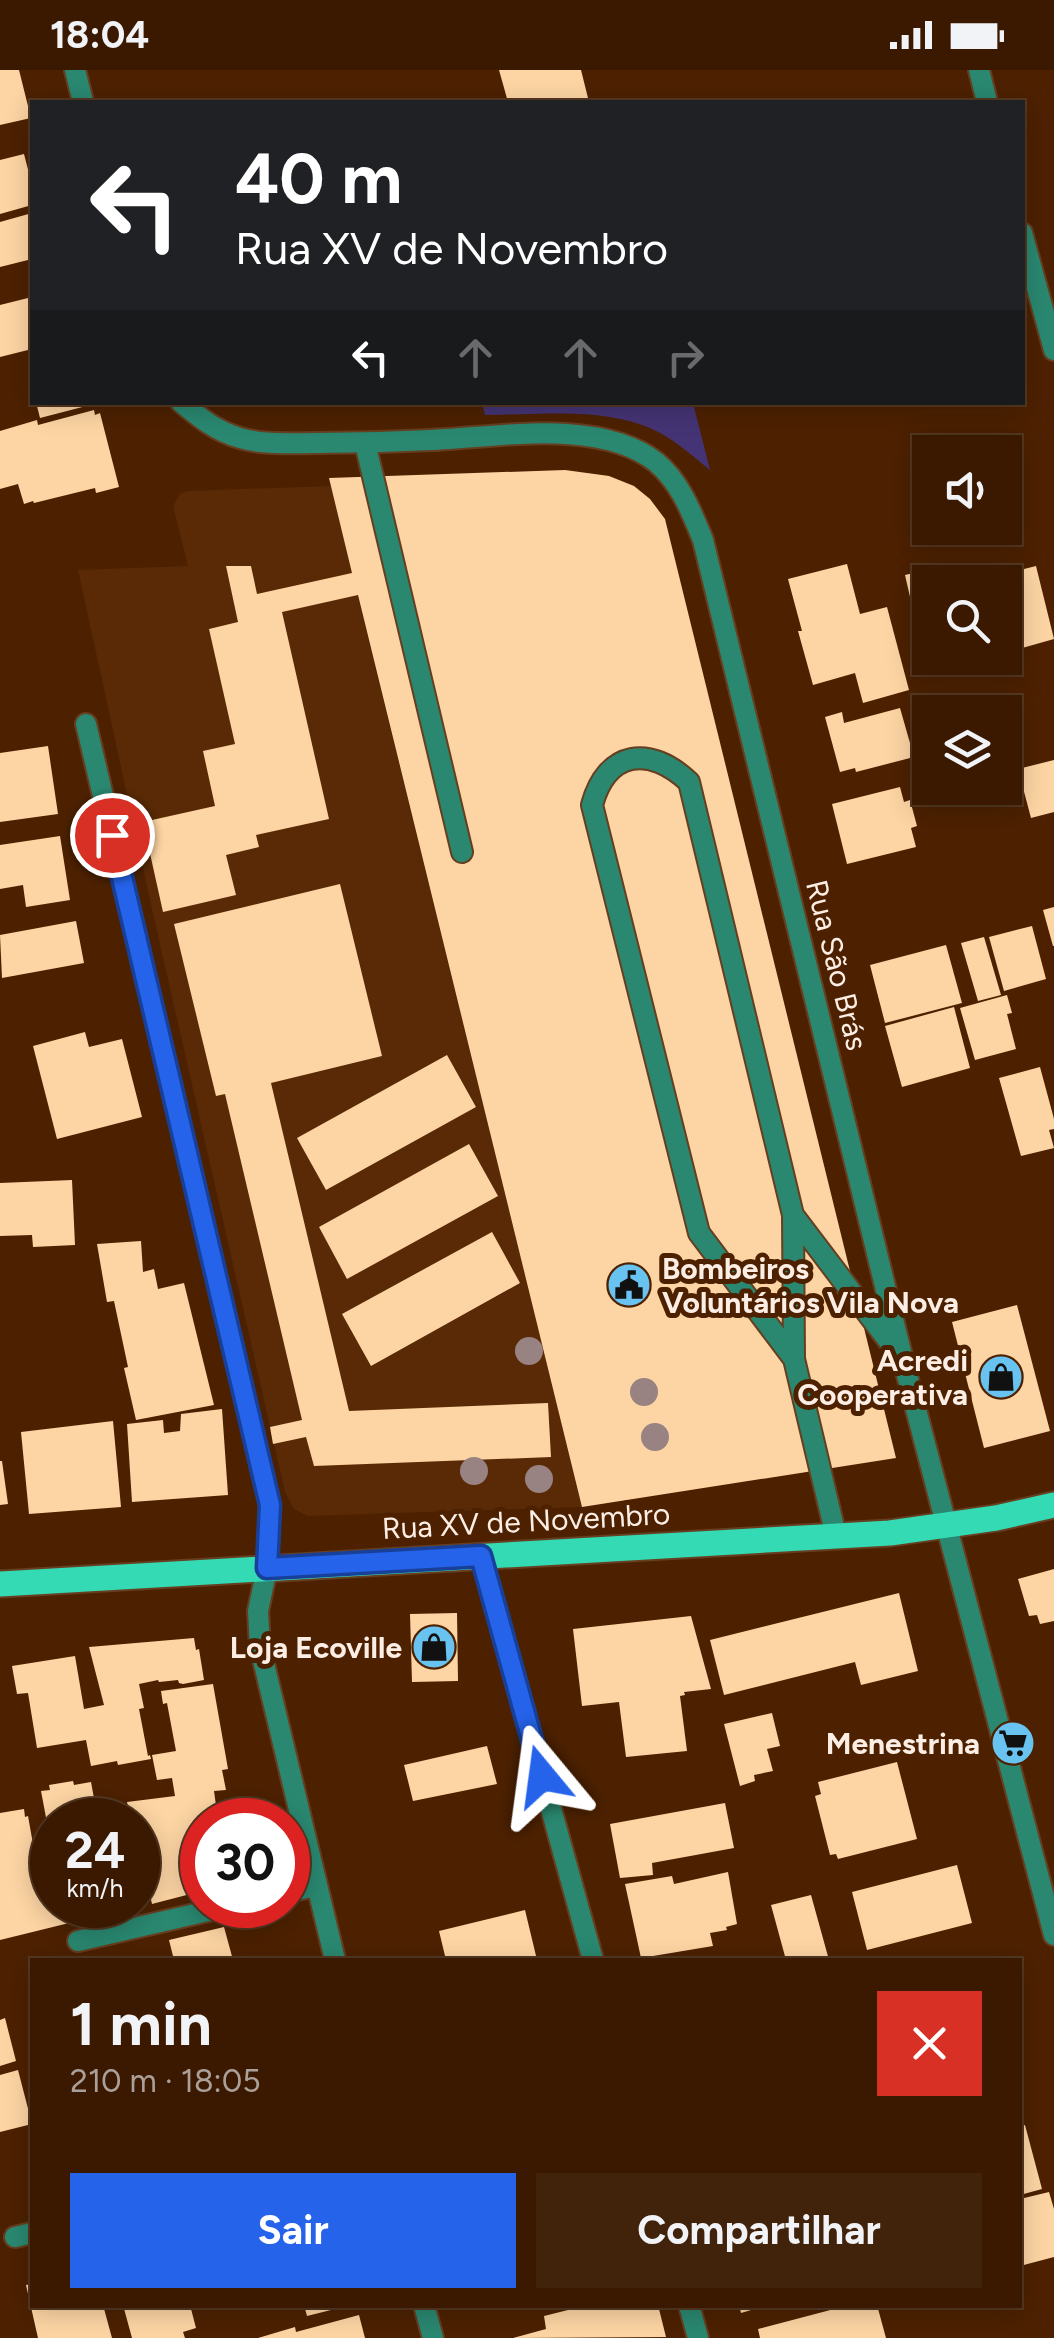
<!DOCTYPE html>
<html lang="pt">
<meta charset="utf-8">
<style>
:root{--surface:#3a1900;--page:#41220a;--text:#f1f3f6;--muted:#aba099;--line:#543822;--accent:#2563eb}
body{margin:0;font-family:Figtree,sans-serif;background:var(--page);color:var(--text);height:100vh;display:flex;flex-direction:column;font-size:38px;white-space:nowrap}
*{box-sizing:border-box;margin:0}
p{font-size:32px;color:var(--muted)}
.icon{flex:none;width:55px;height:55px;fill:none;stroke:currentColor;stroke-width:2;stroke-linecap:round;stroke-linejoin:round}
.map{position:relative;flex:1;overflow:hidden}
.drawer{position:absolute;left:30px;top:1888px;width:992px;height:350px;display:flex;flex-direction:column;background:var(--surface);border-radius:0px;box-shadow:0 5px 25px #0003,0 0 0 2px var(--line)}
.drawer>*{flex:none}
.banner{position:absolute;left:30px;top:30px;width:995px;height:305px;border-radius:0px;box-shadow:0 5px 25px #0003,0 0 0 2px var(--line);background:#202124;color:#fff;overflow:hidden}
.tools{position:absolute;left:912px;top:365px;display:grid;gap:20px}
.tools a{display:grid;place-items:center;width:110px;height:110px;border-radius:0px;background:var(--surface);box-shadow:0 5px 25px #0003,0 0 0 2px var(--line);font-size:50px}
.speed{position:absolute;left:30px;top:1728px;display:flex;gap:20px;font-size:50px;font-weight:700;text-align:center}
.speed>*{display:grid;place-content:center;width:130px;height:130px;border-radius:50%;background:var(--surface);box-shadow:0 5px 25px #0003,0 0 0 2px var(--line);line-height:1}
.speed small{font-size:25px;font-weight:400}
.speed .limit{border:15px solid #d22;background:#fff;color:#111}
.pin{position:absolute;display:grid;place-items:center;width:85px;height:85px;color:#fff;margin:-42px;border:5px solid #fff;border-radius:50%;box-shadow:0 2px 10px #0007}
.me{position:absolute;width:110px;margin:-55px;rotate:344deg;stroke-linejoin:round;filter:drop-shadow(0 0 8px #0008)}
.turn{display:flex;align-items:center;gap:35px;height:210px;padding:0 40px;font-size:45px}
.turn .icon{width:130px;height:130px;stroke-width:2.5}
.turn b{display:block;font-size:70px;line-height:85px}
.lanes{display:flex;align-items:center;height:95px;padding:0 40px;background:#0003;justify-content:center;gap:50px;direction:ltr}
.lanes .off{opacity:.35}
.round{display:grid;place-items:center;flex:none;width:105px;height:105px;border-radius:0px;background:var(--page)}
.overview{display:flex;align-items:center;justify-content:space-between;height:170px;padding:0 40px}
h1{font-size:60px;font-weight:700;line-height:75px}
.cta{display:flex;gap:20px;margin-top:auto;padding:20px 40px}
.cta a{flex:1;height:115px;border-radius:0px;background:var(--accent);color:#fff;font-size:40px;font-weight:700;line-height:115px;text-align:center}
.cta a+a{background:var(--page);color:var(--text)}
.status{display:flex;justify-content:space-between;align-items:center;height:70px;padding:0 50px;background:var(--surface);direction:ltr}
.status svg{height:28px;fill:currentColor}
.map>svg:first-child{display:block}
.built{fill:#592a05}
.green{fill:#453475}
.building{fill:#fdd5a4}
.lines{fill:none;stroke-linecap:round;stroke-linejoin:round}
.service-casing{stroke:#663e20;stroke-width:24}
.minor-casing{stroke:#663e20;stroke-width:24}
.tertiary-casing{stroke:#663e20;stroke-width:24}
.primary-casing{stroke:#663e20;stroke-width:29}
.service{stroke:#2a8870;stroke-width:20}
.minor{stroke:#2a8870;stroke-width:20}
.tertiary{stroke:#2a8870;stroke-width:20}
.primary{stroke:#34dab3;stroke-width:25}
.tree{fill:#988282}
.route-casing{stroke:#184099;stroke-width:25}
.route{stroke:#2563eb;stroke-width:18}
.labels{text-anchor:middle;dominant-baseline:central;stroke-width:10;stroke-linejoin:round;paint-order:stroke}
.street-label{font-size:30px;fill:#fceee5;stroke:#4d2100}
.poi-label{font-size:30px;font-weight:bold;fill:#fceee5;stroke:#4d2100;text-anchor:end}
</style>
<div class="status"><b>18:04</b><svg viewBox="0 0 49 12"><path d="M0 12V9h3v3zM5 12V6h3v6zM10 12V3h3v9zM15 12V0h3v12zM26 1h20v11H26zM47 4h2v5h-2z"/></svg></div>
<div class="map">
<svg width="1054" height="2268" viewBox="0 0 1054 2268">
<rect width="100%" height="100%" fill="#4d2100"/>
<path class="built" d="M331,416L352,503L582,1437L308,1446L294,1439L285,1422L154,848L78,500L188,496L173,436L180,424L188,421Z"/>
<path class="green" d="M482,333H693L710,400C688,382 666,362 639,354C591,338 535,345 485,345Z"/>
<path class="building" d="M0,0H19L31,48L0,55Z
M499,0H581L589,32H508Z
M24,84L32,115V135L0,144V90Z
M32,143V189L0,197V152Z
M32,227V279L0,287V235Z
M36,332H94V334L40,348Z
M94,340L95,345L100,343L119,417L96,423L95,418L34,433L33,431L24,434L18,414L0,419V361L37,350L38,355Z
M565,400L609,406L634,416L650,429L665,449L896,1388L582,1437L358,525L282,542L329,749L256,765L259,777L226,785L236,825L163,842L143,752L215,736L203,681L235,674L209,559L238,552L226,496H251L257,524L352,503L329,408Z
M847,494L860,544L887,537L909,620L863,633L855,603L813,615L798,561H802L788,509Z
M1036,496L1054,569L1005,583V512L977,511Z
M935,498L938,512H930V572L921,575L905,505Z
M900,638L914,687L856,702L855,698L840,702L825,647L842,642L844,653Z
M48,676L58,744L0,752V683Z
M1054,690V742L1031,748L1018,699Z
M900,717L904,732L910,730L917,756L911,758L916,777L847,794L832,734Z
M60,766L70,830L26,837L23,815L0,819V775Z
M340,814L382,986L271,1013L349,1341L548,1333L551,1387L314,1396L306,1367L273,1374L270,1357L302,1350L225,1024L216,1026L174,854Z
M1054,837V876H1053L1043,840Z
M76,851L84,893L2,908L0,865Z
M1032,856L1046,909L1004,921L989,867Z
M984,867L1001,925L978,931L961,873Z
M946,875L962,933L885,953L870,895Z
M1007,925L1012,943L1007,944L1016,979L975,990L960,938Z
M954,937L970,998L902,1017L885,956Z
M85,962L89,977L122,969L142,1047L57,1069L33,976Z
M447,985L476,1037L326,1120L297,1068Z
M1040,997L1054,1049V1059L1049,1060L1054,1078L1021,1086L999,1008Z
M469,1074L498,1126L347,1209L319,1157Z
M72,1110L75,1175L33,1177L32,1165L0,1166V1113Z
M492,1162L520,1213L371,1296L342,1244Z
M141,1171L143,1202L154,1199L158,1219L184,1213L214,1335L136,1350L124,1298L128,1297L114,1231L107,1232L97,1174Z
M1017,1235L1050,1361L984,1378L952,1252Z
M222,1339L228,1425L132,1432L127,1354L163,1350L164,1363L180,1361L181,1344Z
M113,1351L121,1437L29,1444L21,1362Z
M0,1391H2L8,1434L0,1435Z
M1054,1499V1551L1040,1554L1037,1545L1029,1546L1018,1509Z
M899,1523L918,1601L861,1615L855,1592L724,1625L710,1570Z
M457,1543L458,1611L412,1612L410,1544Z
M691,1546L711,1619L684,1622L685,1625L680,1626L687,1681L626,1687L619,1632L582,1636L573,1559Z
M194,1568L196,1580L199,1579L204,1610L183,1614L179,1613L178,1610L159,1612L158,1610L139,1614L144,1638L139,1639L148,1686L150,1685L151,1689L118,1695L117,1691L91,1696L86,1670L37,1678L28,1623L17,1624L12,1596L75,1586L84,1639L104,1635L89,1577Z
M213,1614L228,1699L222,1700L226,1720L214,1721L218,1750H202V1821L152,1834L138,1774V1750H131L127,1732L175,1726L172,1708L157,1710L152,1685L176,1681L167,1633L163,1634L161,1621Z
M772,1643L780,1676L767,1679L773,1701L754,1705L755,1711L740,1716L724,1654Z
M487,1676L497,1714L413,1731L404,1695Z
M897,1692L917,1769L838,1789L836,1784L830,1785L815,1726L821,1724L818,1712Z
M73,1711L74,1715L91,1712L98,1750H52V1773L51,1774L41,1721L50,1720L49,1715Z
M725,1733L734,1778L652,1793L653,1805L620,1808L610,1754Z
M24,1739L25,1747L28,1746L42,1824L52,1822V1835H121L122,1840L0,1870V1743Z
M957,1795L972,1853L867,1880L852,1822Z
M728,1802L737,1854L726,1857L727,1860L710,1863L713,1876L641,1888L625,1814L672,1806L674,1814Z
M811,1825L829,1890H786L771,1835Z
M525,1840L537,1890H446L439,1861Z
M224,1857L233,1890H174L169,1870Z
M5,1948L16,1991L0,1996V1950Z
M18,2000L32,2054L0,2062V2005Z
M1025,2055L1042,2119L1020,2125V2057Z
M1049,2122L1054,2139V2187L1020,2196V2129Z
M32,2214V2235H103L112,2268H38L26,2215Z
M123,2235H190L196,2258L183,2262L185,2268H132Z
M304,2235H347V2236L307,2246Z
M588,2235H658L666,2267L513,2268L546,2259L544,2246Z
M739,2235H764L765,2236L741,2243Z
M838,2235H877L886,2268H760L758,2259L838,2238Z
M359,2245L365,2268H258L295,2257L296,2262Z"/>
<g class="lines">
<defs>
<path id="service" d="M365,373L462,782
M793,1145L903,1290
M794,1289L699,1163L592,735C607,680 650,675 689,712L793,1145L794,1289L836,1466"/>
<path id="minor" d="M979,0L987,32
M1022,163L1054,280
M86,654L270,1435L267,1498L258,1541L260,1577L335,1890
M481,1486L593,1890
M288,1822L316,1816
M78,1871L234,1835
M15,2167L32,2163
M424,2235L433,2268
M689,2235L698,2268"/>
<path id="tertiary" d="M75,0L83,32
M181,332C200,348 216,361 240,368C264,375 291,373 316,373C354,373 393,372 431,370C498,367 600,348 656,392C680,412 691,441 703,470L903,1290L1054,1865"/>
<path id="primary" d="M0,1514L890,1463L996,1448L1054,1435"/>
</defs>
<use href="#service" class="service-casing"/>
<use href="#minor" class="minor-casing"/>
<use href="#tertiary" class="tertiary-casing"/>
<use href="#primary" class="primary-casing"/>
<use href="#service" class="service"/>
<use href="#minor" class="minor"/>
<use href="#tertiary" class="tertiary"/>
<use href="#primary" class="primary"/>
</g>
<g class="tree">
<circle cx="529" cy="1281" r="14"/>
<circle cx="644" cy="1322" r="14"/>
<circle cx="655" cy="1367" r="14"/>
<circle cx="474" cy="1401" r="14"/>
<circle cx="539" cy="1409" r="14"/>
</g>
<g class="lines">
<defs>
<path id="route" d="M112,765L270,1435L267,1498L481,1486L542,1706"/>
</defs>
<use href="#route" class="route-casing"/>
<use href="#route" class="route"/>
</g>
<defs>
<symbol id="civic-disc" viewBox="-11 -11 22 22"><circle r="9.5" fill="#69c3f1" stroke="#4d2100"/><path d="M-.6-6.5H3V-4.5H.6V-3L4-1V1h2V6H-6V1h2V-1L-.6-3ZM-1.2 2.5V6h2.4V2.5Z" fill="#111"/></symbol>
<symbol id="shop-disc" viewBox="-11 -11 22 22"><circle r="9.5" fill="#69c3f1" stroke="#4d2100"/><path d="M-5-2.5h2.3a2.7 3.5 0 0 1 5.4 0H5L5.5 6h-11ZM-1.5-2.5h3a1.5 2.3 0 0 0-3 0Z" fill="#111"/></symbol>
<symbol id="supermarket-disc" viewBox="-11 -11 22 22"><circle r="9.5" fill="#69c3f1" stroke="#4d2100"/><path d="M-6-5.5h2.5l.6 2H6L4.5 2H-2.5L-4.4-4H-6ZM-1.5 3.2a1.3 1.3 0 1 0 .1 0ZM3 3.2a1.3 1.3 0 1 0 .1 0Z" fill="#111"/></symbol>
</defs>
<g fill-rule="evenodd">
<use href="#civic-disc" x="604" y="1190" width="50" height="50"/>
<use href="#shop-disc" x="976" y="1282" width="50" height="50"/>
<use href="#shop-disc" x="409" y="1552" width="50" height="50"/>
<use href="#supermarket-disc" x="988" y="1648" width="50" height="50"/>
</g>
<g class="labels">
<g class="street-label">
<text transform="translate(837 895) rotate(76)">Rua São Brás</text>
<text transform="translate(526 1451) rotate(-3)">Rua XV de Novembro</text>
</g>
<g class="poi-label">
<text x="662" y="1198" text-anchor="start">Bombeiros<tspan x="662" dy="34">Voluntários Vila Nova</tspan></text>
<text x="968" y="1290">Acredi<tspan x="968" dy="34">Cooperativa</tspan></text>
<text x="402" y="1577">Loja Ecoville</text>
<text x="980" y="1673">Menestrina</text>
</g>
</g>
</svg>
<div class="tools">
<a><svg class="icon" aria-label="sound" viewBox="0 0 24 24"><path d="M4 9h4l5-4v14l-5-4H4zM17 9q2 3 0 6"/></svg></a>
<a><svg class="icon" aria-label="search" viewBox="0 0 24 24"><circle cx="10" cy="10" r="6"/><path d="M15 15l6 6"/></svg></a>
<a><svg class="icon" aria-label="layers" viewBox="0 0 24 24"><path d="M12 4l9 5-9 5-9-5zM3 14l9 5 9-5"/></svg></a>
</div>
<div class="speed"><div>24<small>km/h</small></div><div class="limit">30</div></div>
<div class="pin" style="left:112px;top:765px;background:#d93025"><svg class="icon" aria-label="arrive" viewBox="0 0 24 24"><path d="M6 21V4h12l-3 4 3 4H6"/></svg></div>
<svg class="me" style="left:542px;top:1706px" viewBox="-20 -20 40 40"><path d="M0-17L14 15 0 8-14 15z" fill="#2563eb" stroke="#fff" stroke-width="4"/></svg>
<div class="banner">
<div class="turn"><svg class="icon" aria-label="left" viewBox="0 0 24 24"><path d="M17 20v-9H6M10 6l-5 5 5 5"/></svg><div><b>40 m</b>Rua XV de Novembro</div></div>
<div class="lanes"><svg class="icon" aria-label="left" viewBox="0 0 24 24"><path d="M17 20v-9H6M10 6l-5 5 5 5"/></svg><svg class="icon off" aria-label="ahead" viewBox="0 0 24 24"><path d="M12 20V5M6 11l6-6 6 6"/></svg><svg class="icon off" aria-label="ahead" viewBox="0 0 24 24"><path d="M12 20V5M6 11l6-6 6 6"/></svg><svg class="icon off" aria-label="right" viewBox="0 0 24 24"><path d="M7 20v-9h11M14 6l5 5-5 5"/></svg></div>
</div>
<section class="drawer">
<div class="overview"><div><h1>1 min</h1><p>210 m · 18:05</p></div><a class="round" style="background:#d93025;color:#fff"><svg class="icon" aria-label="close" viewBox="0 0 24 24"><path d="M6 6l12 12M18 6L6 18"/></svg></a></div>
<div class="cta"><a>Sair</a><a>Compartilhar</a></div>
</section>
</div>
